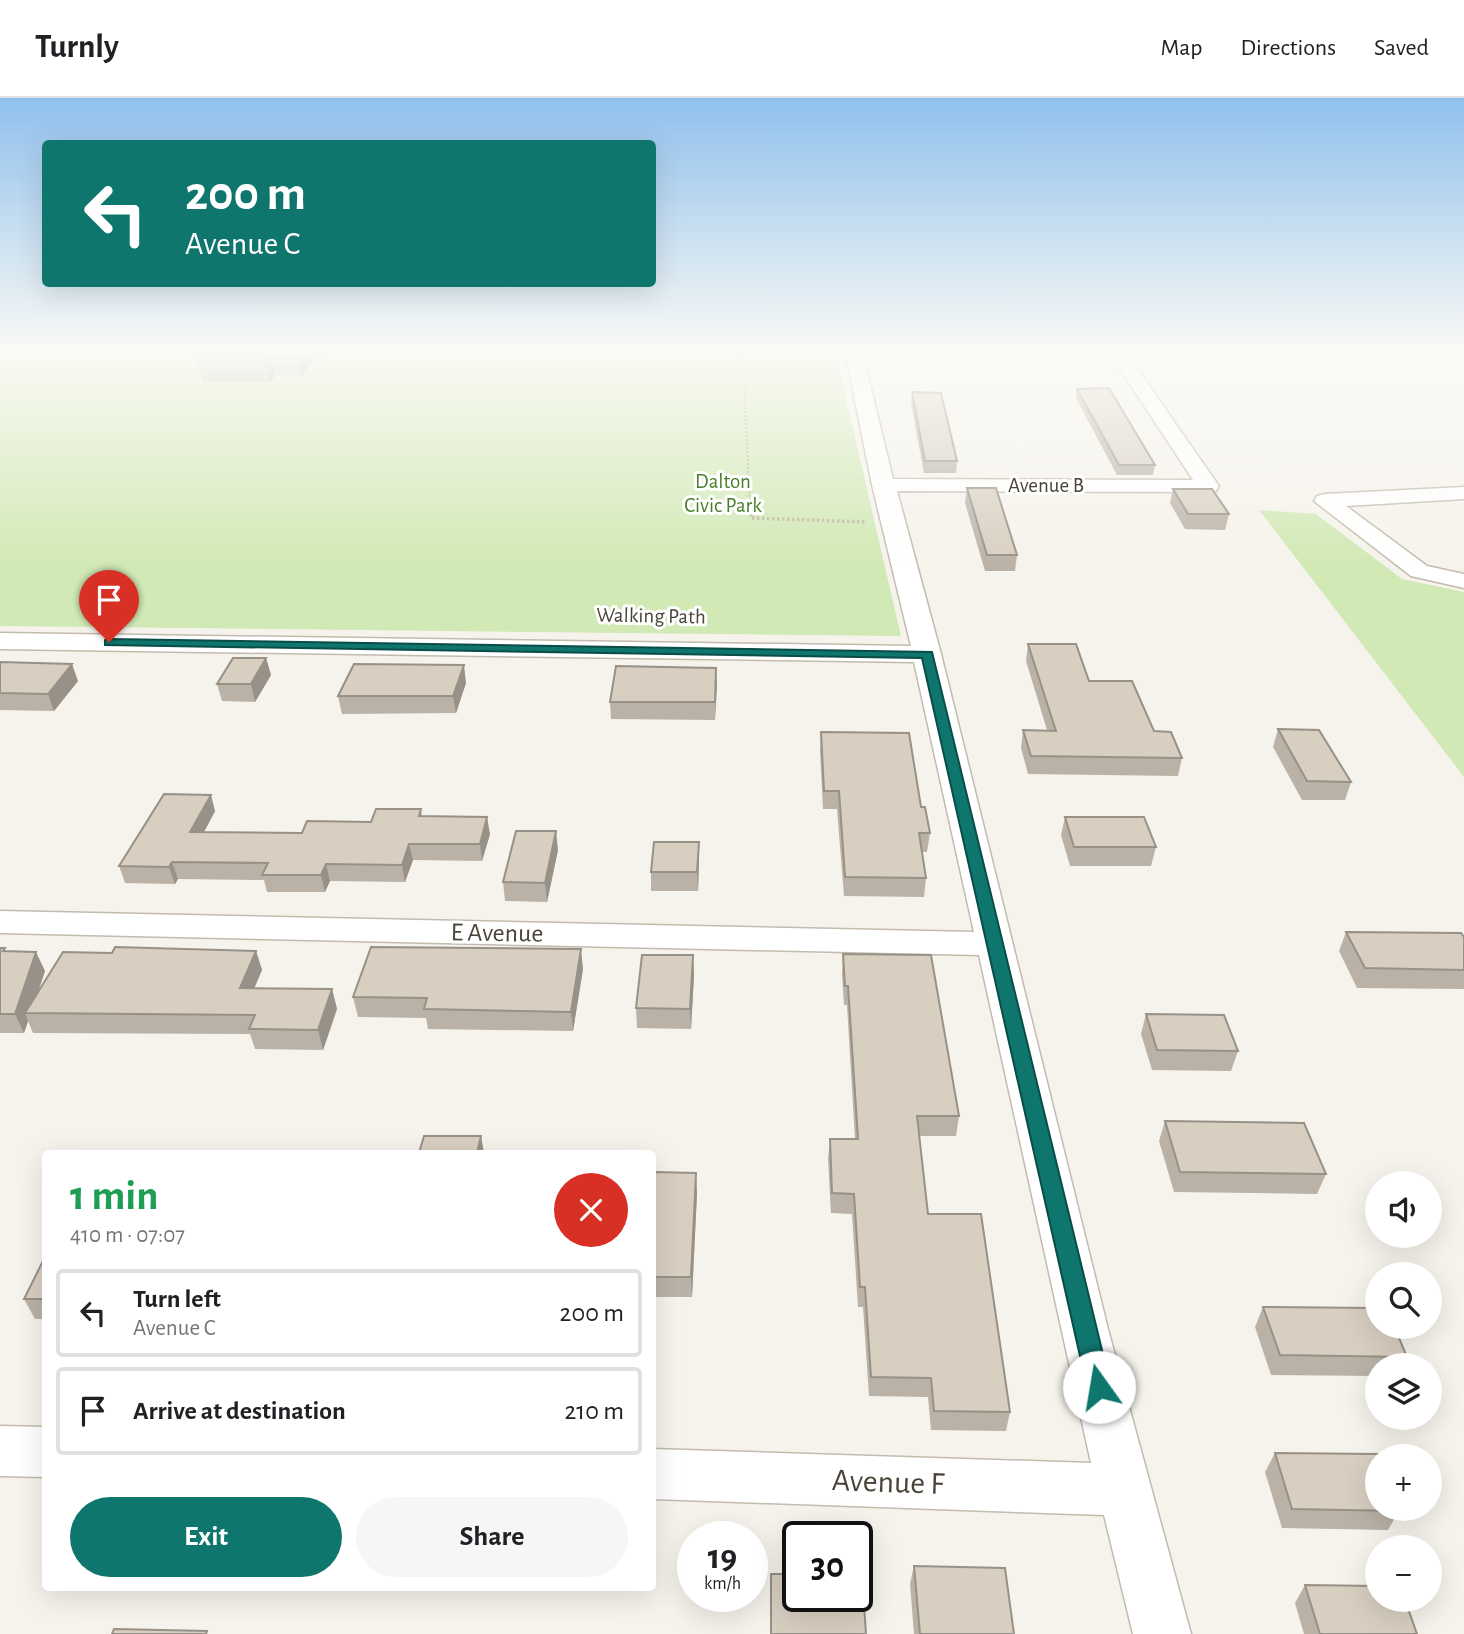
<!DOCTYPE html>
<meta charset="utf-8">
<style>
:root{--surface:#fff;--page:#f6f6f6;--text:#202124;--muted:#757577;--line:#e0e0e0;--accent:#0f766e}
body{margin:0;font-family:"Alegreya Sans",sans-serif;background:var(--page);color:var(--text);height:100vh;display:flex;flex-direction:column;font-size:26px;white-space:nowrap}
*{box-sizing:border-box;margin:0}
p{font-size:23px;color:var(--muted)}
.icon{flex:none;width:38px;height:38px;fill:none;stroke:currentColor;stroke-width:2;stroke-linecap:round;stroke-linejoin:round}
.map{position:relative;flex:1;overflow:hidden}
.drawer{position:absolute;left:42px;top:1052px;width:614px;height:441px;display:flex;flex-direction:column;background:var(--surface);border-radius:7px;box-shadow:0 7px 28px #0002}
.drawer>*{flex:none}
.guide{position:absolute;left:42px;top:42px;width:614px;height:147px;border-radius:7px;box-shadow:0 7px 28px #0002;background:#0f766e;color:#fff;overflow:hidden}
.controls{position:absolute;left:1365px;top:1073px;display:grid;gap:14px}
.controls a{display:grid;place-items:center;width:77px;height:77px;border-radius:50%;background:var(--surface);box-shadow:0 7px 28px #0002;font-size:35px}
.speed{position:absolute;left:677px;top:1423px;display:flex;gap:14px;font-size:35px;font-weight:700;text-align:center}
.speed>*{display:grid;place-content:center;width:91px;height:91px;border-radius:50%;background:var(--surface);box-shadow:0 7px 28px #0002;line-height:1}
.speed small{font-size:18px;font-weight:400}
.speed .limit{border:4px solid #111;border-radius:10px;background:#fff;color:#111}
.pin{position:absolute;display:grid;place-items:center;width:60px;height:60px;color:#fff;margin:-72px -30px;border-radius:50% 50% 50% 0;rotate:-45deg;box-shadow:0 0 7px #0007}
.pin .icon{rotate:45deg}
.me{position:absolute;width:77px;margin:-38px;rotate:347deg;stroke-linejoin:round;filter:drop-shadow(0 0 5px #0008)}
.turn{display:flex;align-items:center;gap:24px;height:147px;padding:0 28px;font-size:32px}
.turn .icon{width:91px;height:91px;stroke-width:2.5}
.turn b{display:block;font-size:49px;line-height:60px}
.round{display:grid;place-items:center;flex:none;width:74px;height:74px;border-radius:37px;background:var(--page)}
.head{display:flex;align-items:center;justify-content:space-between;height:119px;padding:0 28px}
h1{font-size:42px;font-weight:600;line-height:52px;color:#1e9e55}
.primary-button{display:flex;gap:14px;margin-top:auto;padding:14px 28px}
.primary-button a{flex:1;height:80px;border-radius:42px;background:var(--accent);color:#fff;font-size:28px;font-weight:600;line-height:80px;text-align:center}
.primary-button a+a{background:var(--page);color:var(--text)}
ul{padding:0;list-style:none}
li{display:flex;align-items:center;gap:21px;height:88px;margin:0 14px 10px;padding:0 14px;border:4px solid var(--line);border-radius:7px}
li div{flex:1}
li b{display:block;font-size:26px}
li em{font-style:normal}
header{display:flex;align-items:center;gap:42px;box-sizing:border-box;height:98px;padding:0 35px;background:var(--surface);border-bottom:2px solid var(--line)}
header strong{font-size:33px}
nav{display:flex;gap:38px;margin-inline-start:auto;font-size:24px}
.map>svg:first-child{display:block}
.green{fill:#d1e9b5}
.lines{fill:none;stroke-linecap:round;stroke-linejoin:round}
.minor-casing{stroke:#c2bbae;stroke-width:3}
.path-far1{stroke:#c3b79f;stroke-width:2.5;stroke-dasharray:2 2;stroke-linecap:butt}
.path{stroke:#c3b79f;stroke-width:3.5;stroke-dasharray:2.5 2.5;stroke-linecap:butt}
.minor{fill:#fff;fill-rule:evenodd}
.wall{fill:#bab2a6}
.shaded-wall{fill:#979187}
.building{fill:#d8cfc1;stroke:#979187;stroke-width:2}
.route{fill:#0f766e;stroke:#0a4d48;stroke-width:2}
.labels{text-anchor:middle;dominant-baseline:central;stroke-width:6;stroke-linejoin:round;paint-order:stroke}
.far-park-label{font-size:21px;fill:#487e2b;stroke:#fff}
.far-street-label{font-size:21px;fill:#4a4439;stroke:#fff}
.street-label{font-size:26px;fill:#4a4439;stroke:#fff}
.near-street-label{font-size:32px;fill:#4a4439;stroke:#fff}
</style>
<header>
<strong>Turnly</strong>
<nav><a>Map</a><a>Directions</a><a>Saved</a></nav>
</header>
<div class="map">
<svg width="1464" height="1536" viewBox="0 0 1464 1536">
<rect width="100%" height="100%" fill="#f6f3ec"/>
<path class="green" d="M0,253H835L901,538L0,528Z
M1259,412L1316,416L1402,481L1464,494V679Z"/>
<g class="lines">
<defs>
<path id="minor" d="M845,253H862L893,381L1193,382L1108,253H1125L1219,388L1216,393L1208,394L897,393L941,556L1109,1235L1191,1536H1133L1104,1417L653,1401V1351L1091,1365L979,857L0,835V813L974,834L914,564L0,551V535L911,548L872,387Z
M1464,389V401L1346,408L1427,468L1464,476V490L1411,478L1314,403L1317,398L1325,396Z
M0,1328L46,1329V1379L0,1378Z"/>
</defs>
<use href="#minor" class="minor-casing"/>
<path class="path-far1" d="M742,253L750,403"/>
<path class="path" d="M750,401L751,420L866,424"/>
<use href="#minor" class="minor"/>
</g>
<path class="wall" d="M322,253L302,278L275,277L270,284L202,283L198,264Z
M1077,291L1155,367L1153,377H1117L1076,300Z
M912,294L957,363L956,375H924L911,305Z
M967,390L1017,457L1015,473H985L965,405Z
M1173,391L1229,416L1225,432L1185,431L1170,405Z
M1028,546L1089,583L1154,633L1182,660L1178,678L1028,676L1021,650L1023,632H1047L1026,563Z
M266,560L271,577L255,604L222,603L217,586Z
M0,564L78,583L54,613L0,612Z
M716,570L715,622L611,621L610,604Z
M466,585L456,615L342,616L338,598Z
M1278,631L1351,684L1345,702H1302L1273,649Z
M821,634L921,709L930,735L927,754H922L926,780L924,799L844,798L837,711H823L820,652Z
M421,711L422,718L490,736L482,763L413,762L405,784L330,783L325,794H267L264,782L178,781L175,786L125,785L119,768L215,713L204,734L302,735L371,724Z
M1065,719L1156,749L1151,768H1070L1061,737Z
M699,744V763L698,793H651V774Z
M558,752L547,804L505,803L503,784Z
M1346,834L1464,839V891L1357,890L1339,853Z
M0,850L45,873L38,894L112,855L256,853L262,872L254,890L332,891L337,911L323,952L255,951L250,936L33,935L28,923L24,935H0Z
M843,856L959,1018L956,1038H919L928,1116L1010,1314L1006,1333L931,1332L928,1299L869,1298L863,1209H858L852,1116L831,1115L828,1061L830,1041H855L847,907H844L842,876Z
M693,857L694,877L691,931L637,930L636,910Z
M583,871L573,933L428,931L426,920L358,919L353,899Z
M1146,916L1238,953L1231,973L1152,972L1141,936Z
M1165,1023L1326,1076L1317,1096L1174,1094L1159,1043Z
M653,1074L697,1095L692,1199H653Z
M46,1157V1221H35L24,1201Z
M1263,1209L1407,1259L1403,1267H1377V1278L1271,1277L1255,1229Z
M1275,1355L1399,1413L1388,1432L1282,1430L1265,1374Z
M914,1468L1014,1536H914L910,1486Z
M1305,1487L1417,1536H1304L1295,1505Z"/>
<path class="shaded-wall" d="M302,253H322L302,278L298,259Z
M272,258L275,277L270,284L266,264Z
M266,560L271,577L255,604L251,586Z
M72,566L78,583L54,613L48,596Z
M464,567L466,585L456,615L453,598Z
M716,570L717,587L715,622V604Z
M211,697L215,713L195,751L190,734Z
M487,719L490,736L482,763L480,746Z
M556,733L558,752L547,804L545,785Z
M699,744V763L698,793L697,774Z
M409,746L413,762L405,784L402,767Z
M172,764L178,781L175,786L169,769Z
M326,766L330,783L325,794L321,777Z
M581,851L583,871L573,933L571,914Z
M256,853L262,872L246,910L240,890Z
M36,854L45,873L31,915H25L28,923L24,935L15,916Z
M693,857L694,877L691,931L690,911Z
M332,891L337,911L323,952L318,932Z
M481,1038L484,1055H477Z
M696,1075L697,1095L692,1199L691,1179Z"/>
<path class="building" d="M209,253H302L298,259L272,258L266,264H198Z
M1109,290L1155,367H1119L1077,291Z
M912,294L941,295L957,363H925Z
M967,390H996L1017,457H987Z
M1173,391H1212L1229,416H1188Z
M1028,546H1076L1089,583H1132L1154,633L1171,634L1182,660L1031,658L1023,632L1056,633Z
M233,560H266L251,586H217Z
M0,564L72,566L48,596L0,595Z
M354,566L464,567L453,598H338Z
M616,568L716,570L715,604H610Z
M1278,631L1319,632L1351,684L1307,683Z
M821,634L909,635L921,709H925L930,735H919L926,780L845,779L839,693H824Z
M164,696L211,697L190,734L302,735L307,723L371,724L376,711H421L419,718L487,719L480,746H409L402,767L326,766L321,777H262L268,765L172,764L169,769L119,768Z
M1065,719H1144L1156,749H1074Z
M516,733H556L545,785L503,784Z
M654,744H699L697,774H651Z
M1346,834L1461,835L1464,839V872L1365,870Z
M115,849L256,853L240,890L332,891L318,932L249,931L255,917L25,915L63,854L112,855Z
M371,849L581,851L571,914L424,911L427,900L353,899Z
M0,850H5L3,853L36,854L15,916H0Z
M843,856L931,857L959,1018H917L928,1116H981L1010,1314L934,1313L931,1280L871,1279L865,1189H860L854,1096L832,1095L830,1041H858L848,888H845Z
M642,857H693L690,911L636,910Z
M1146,916L1224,917L1238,953L1157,952Z
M1165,1023L1304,1025L1326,1076L1180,1074Z
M424,1038H481L477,1055H419Z
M653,1074L696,1075L691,1179H653Z
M46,1157V1201H24Z
M1263,1209L1377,1210V1228H1394L1407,1259L1280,1257Z
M1275,1355L1378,1356L1379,1358H1377V1410H1399V1413L1292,1411Z
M914,1468L1005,1470L1014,1536H920Z
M771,1476H798V1498H858V1477H862L866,1536H771Z
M1305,1487L1377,1488V1502H1405L1417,1536H1320Z
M114,1531L207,1533L206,1536H112Z"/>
<linearGradient id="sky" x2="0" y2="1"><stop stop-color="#8fc0ec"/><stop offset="0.54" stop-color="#fbfaf6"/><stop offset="1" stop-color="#fbfaf6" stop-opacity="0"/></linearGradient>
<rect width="1464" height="468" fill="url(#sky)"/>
<path class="route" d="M109,541L932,554L1111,1289L1107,1296L1099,1299L1090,1296L1087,1289L922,560L105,547V542Z"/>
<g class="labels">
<g class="far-park-label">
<text x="723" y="383">Dalton<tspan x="723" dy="24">Civic Park</tspan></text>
</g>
<g class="far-street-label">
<text x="1046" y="387">Avenue B</text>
<text transform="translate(651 518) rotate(1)">Walking Path</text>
</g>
<g class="street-label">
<text transform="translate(497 835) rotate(1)">E Avenue</text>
</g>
<g class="near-street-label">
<text transform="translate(888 1384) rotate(2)">Avenue F</text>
</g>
</g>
</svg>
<div class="controls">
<a><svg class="icon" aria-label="sound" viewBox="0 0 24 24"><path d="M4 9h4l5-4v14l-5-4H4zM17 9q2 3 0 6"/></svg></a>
<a><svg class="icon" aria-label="search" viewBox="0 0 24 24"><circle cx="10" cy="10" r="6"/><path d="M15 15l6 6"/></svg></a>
<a><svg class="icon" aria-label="layers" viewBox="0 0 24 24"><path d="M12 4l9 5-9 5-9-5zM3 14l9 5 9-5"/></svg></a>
<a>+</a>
<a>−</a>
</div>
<div class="speed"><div>19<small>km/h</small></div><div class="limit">30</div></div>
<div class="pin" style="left:109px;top:544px;background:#d93025"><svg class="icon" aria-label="arrive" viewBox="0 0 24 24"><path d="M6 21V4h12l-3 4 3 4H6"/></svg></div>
<svg class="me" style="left:1099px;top:1289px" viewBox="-20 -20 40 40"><circle r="19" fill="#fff"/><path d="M0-13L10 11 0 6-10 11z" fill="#0f766e"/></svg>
<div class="guide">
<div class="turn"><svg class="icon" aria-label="left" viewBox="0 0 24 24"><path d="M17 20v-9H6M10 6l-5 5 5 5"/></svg><div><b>200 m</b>Avenue C</div></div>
</div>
<section class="drawer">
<div class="head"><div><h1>1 min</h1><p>410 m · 07:07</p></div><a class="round" style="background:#d93025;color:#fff"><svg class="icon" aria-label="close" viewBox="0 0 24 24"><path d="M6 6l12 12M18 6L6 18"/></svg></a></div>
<ul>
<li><svg class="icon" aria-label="left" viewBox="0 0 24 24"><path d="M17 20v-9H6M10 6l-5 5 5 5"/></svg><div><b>Turn left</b><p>Avenue C</p></div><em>200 m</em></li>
<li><svg class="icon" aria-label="arrive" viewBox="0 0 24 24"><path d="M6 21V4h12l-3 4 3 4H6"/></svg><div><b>Arrive at destination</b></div><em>210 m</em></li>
</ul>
<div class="primary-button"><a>Exit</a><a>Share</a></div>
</section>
</div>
